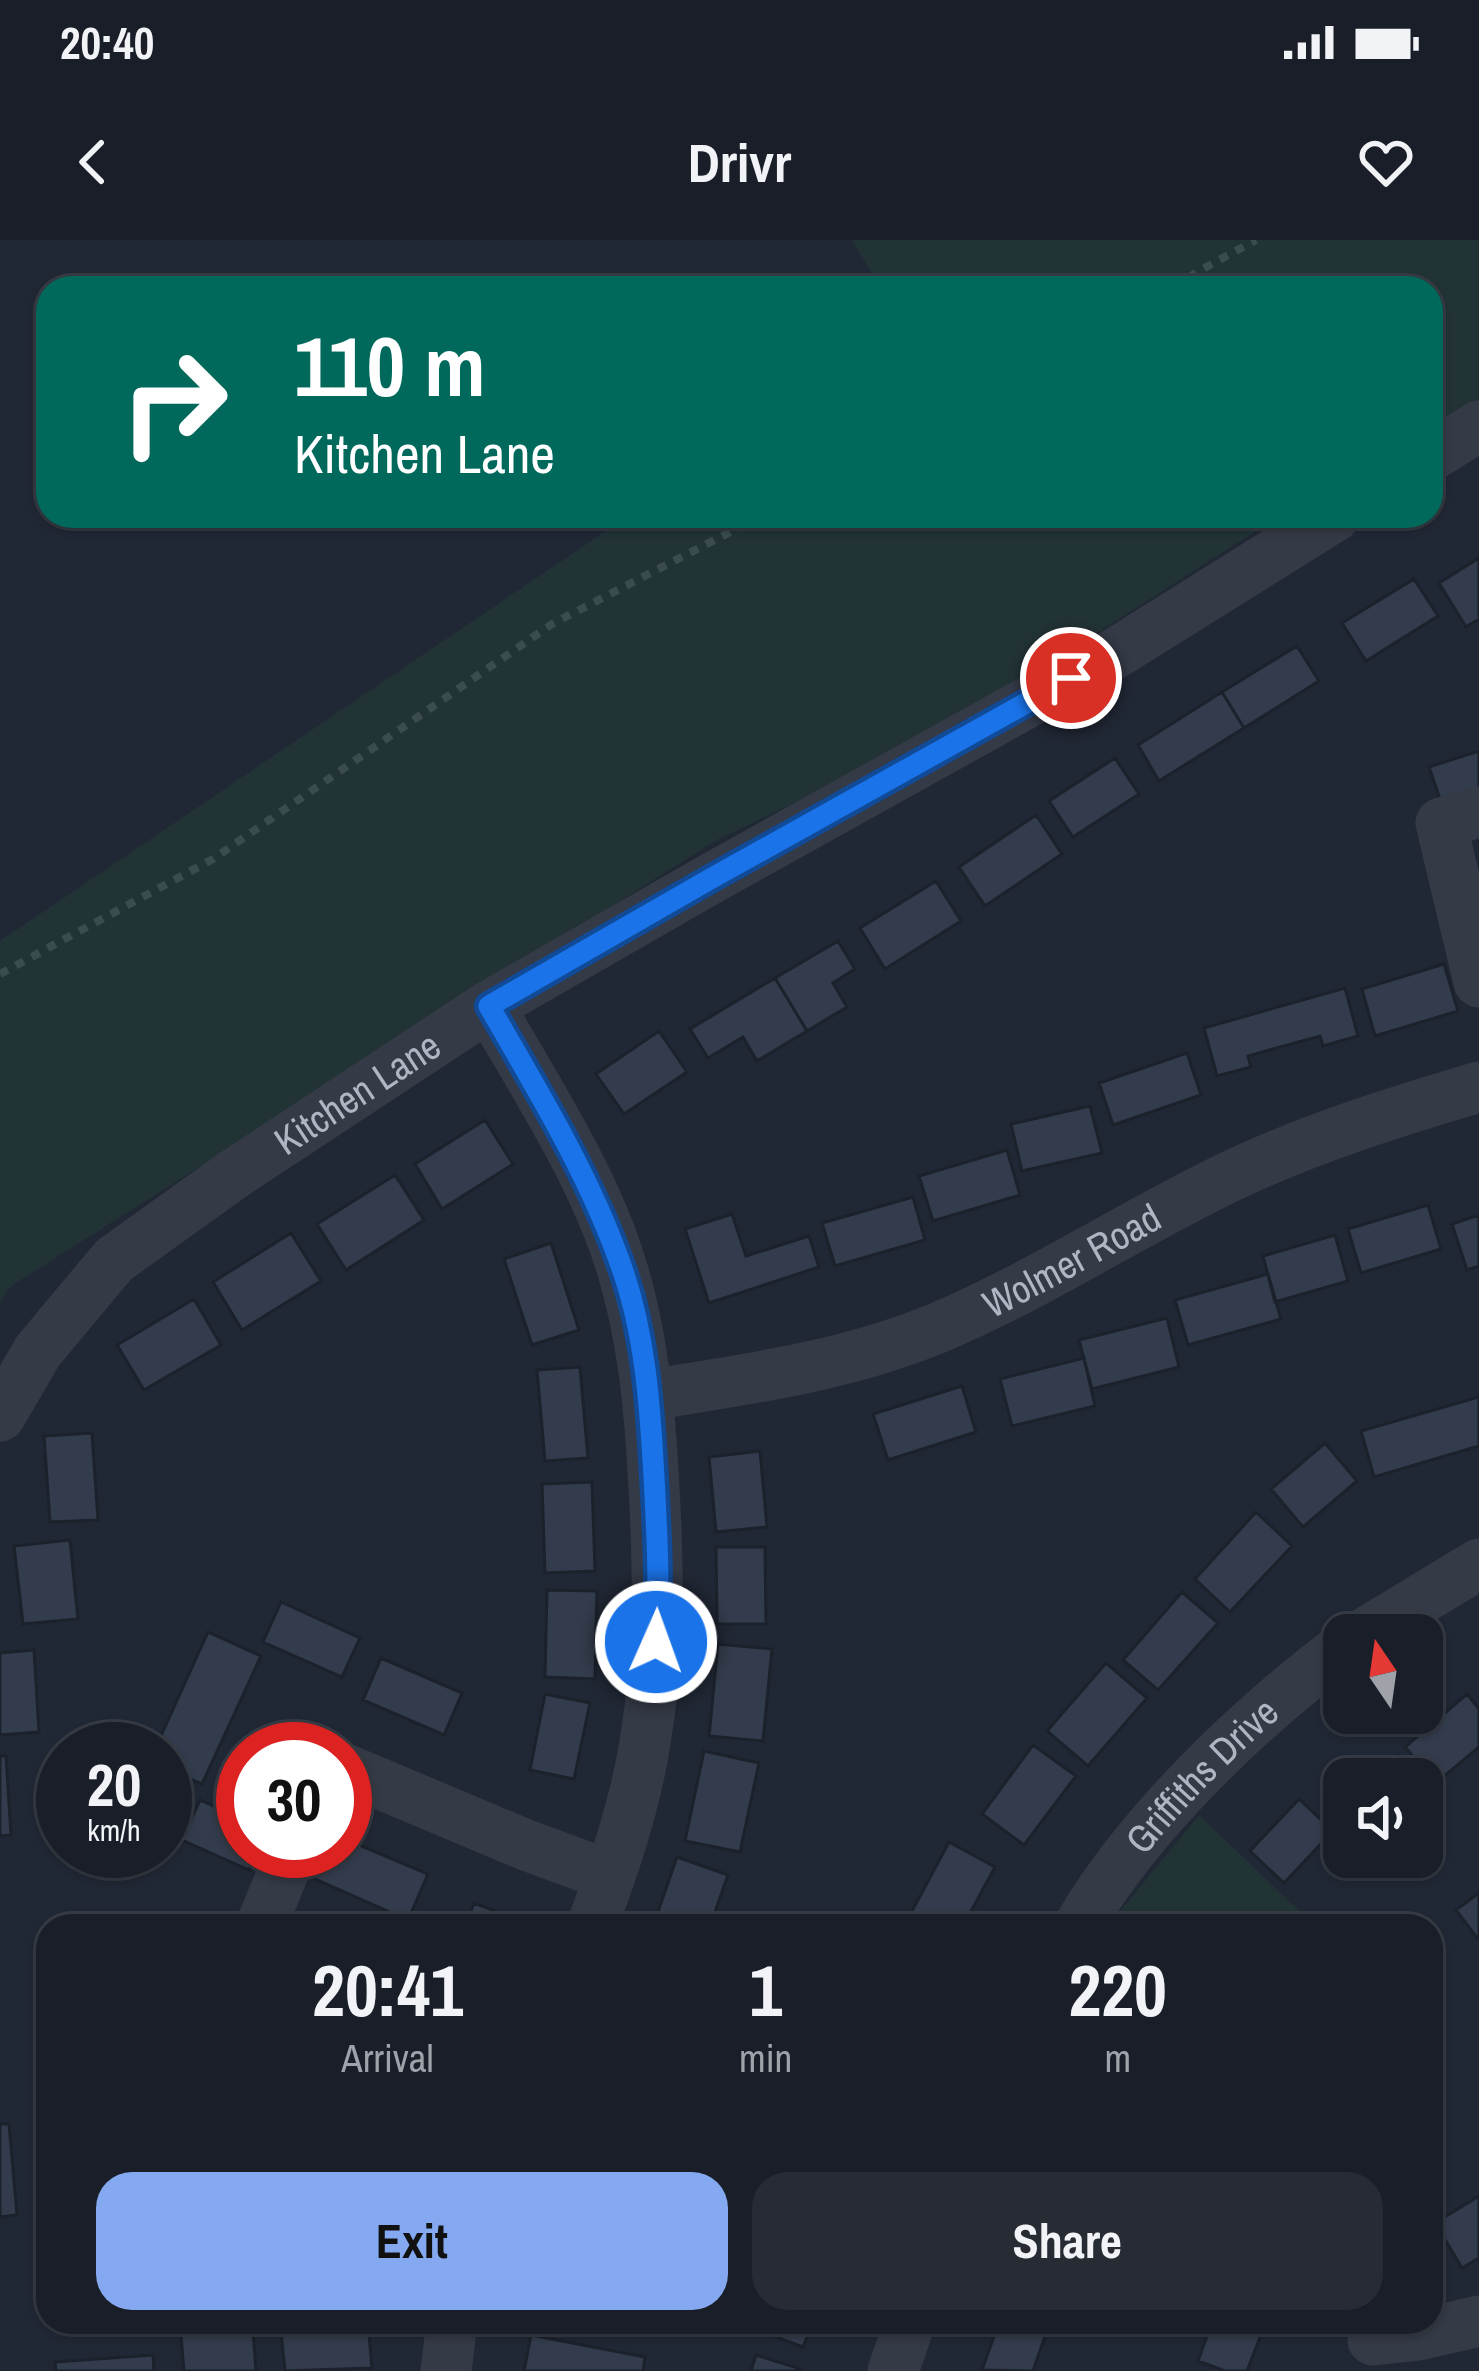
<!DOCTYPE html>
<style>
:root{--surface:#191e28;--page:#262b34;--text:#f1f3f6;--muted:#9fa2a8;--line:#373c45;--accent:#84a9f1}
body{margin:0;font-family:"Archivo Narrow",sans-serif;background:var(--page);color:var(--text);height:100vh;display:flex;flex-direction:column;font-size:45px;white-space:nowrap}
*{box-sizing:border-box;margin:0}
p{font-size:39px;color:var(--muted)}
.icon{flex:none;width:66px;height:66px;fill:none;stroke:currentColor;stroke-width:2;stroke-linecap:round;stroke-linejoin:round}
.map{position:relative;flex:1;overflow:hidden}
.drawer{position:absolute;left:36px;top:1674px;width:1407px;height:420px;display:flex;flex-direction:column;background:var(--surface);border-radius:36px;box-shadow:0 3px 9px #0004,0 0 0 3px var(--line)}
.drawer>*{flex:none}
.banner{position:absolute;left:36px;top:36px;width:1407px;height:252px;border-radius:36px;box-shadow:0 3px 9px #0004,0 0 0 3px var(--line);background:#00695c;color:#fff;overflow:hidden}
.needle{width:78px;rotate:347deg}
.tools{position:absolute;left:1323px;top:1374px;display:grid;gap:24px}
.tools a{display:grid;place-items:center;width:120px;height:120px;border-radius:24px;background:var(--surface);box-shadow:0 3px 9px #0004,0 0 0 3px var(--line);font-size:60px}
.speed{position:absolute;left:36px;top:1482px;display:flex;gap:24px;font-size:60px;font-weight:700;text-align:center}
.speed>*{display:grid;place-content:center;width:156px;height:156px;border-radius:50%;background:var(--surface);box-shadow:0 3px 9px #0004,0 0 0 3px var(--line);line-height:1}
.speed small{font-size:30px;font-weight:400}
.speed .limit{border:18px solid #d22;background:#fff;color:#111}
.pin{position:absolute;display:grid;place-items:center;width:102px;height:102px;color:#fff;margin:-51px;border:6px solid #fff;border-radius:50%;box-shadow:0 3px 12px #0007}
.me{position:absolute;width:132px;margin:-66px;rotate:2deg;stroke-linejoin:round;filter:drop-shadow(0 0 9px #0008)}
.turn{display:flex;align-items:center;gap:42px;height:252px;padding:0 60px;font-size:54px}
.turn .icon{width:156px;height:156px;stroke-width:2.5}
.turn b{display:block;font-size:84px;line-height:102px}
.eta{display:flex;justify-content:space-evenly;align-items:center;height:204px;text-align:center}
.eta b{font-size:72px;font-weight:700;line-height:84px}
.button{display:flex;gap:24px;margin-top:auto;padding:24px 60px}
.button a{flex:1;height:138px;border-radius:36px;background:var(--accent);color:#111;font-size:48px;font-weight:700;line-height:138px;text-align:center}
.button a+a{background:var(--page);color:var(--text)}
.status{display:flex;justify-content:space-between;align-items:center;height:84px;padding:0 60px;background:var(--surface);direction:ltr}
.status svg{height:33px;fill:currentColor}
header{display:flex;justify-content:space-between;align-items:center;height:156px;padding:0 60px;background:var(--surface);font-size:54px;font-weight:700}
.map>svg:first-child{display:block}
.green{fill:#223336}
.building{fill:#333c4c;stroke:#1b222c;stroke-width:3}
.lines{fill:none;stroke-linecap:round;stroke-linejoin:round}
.path{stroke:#3b4c4f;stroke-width:8;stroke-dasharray:9 9;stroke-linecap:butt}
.minor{stroke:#343a46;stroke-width:51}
.route-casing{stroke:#114b97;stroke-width:30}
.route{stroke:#1a73e8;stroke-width:21}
.labels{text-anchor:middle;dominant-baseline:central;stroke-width:12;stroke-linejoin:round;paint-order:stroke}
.street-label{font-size:39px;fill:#aeb5c3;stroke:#19202a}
</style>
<div class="status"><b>20:40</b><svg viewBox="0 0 49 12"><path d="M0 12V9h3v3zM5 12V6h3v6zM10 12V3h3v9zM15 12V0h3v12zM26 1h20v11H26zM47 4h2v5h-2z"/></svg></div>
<header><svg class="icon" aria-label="back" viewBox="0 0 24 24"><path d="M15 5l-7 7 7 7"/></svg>Drivr<svg class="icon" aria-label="heart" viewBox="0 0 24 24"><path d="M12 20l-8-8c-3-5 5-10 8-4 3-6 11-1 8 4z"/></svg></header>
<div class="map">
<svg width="1479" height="2131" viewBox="0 0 1479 2131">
<rect width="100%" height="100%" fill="#212835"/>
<path class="green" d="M852,0H1479V162L1431,186V48H881Z
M628,276H1279L948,489L715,601L11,1046L0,1062V701Z
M1199,1575L1315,1686H1117L1114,1679Z"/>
<path class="building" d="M1479,318V379L1466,387L1439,343Z
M1414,339L1438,376L1366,421L1342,383Z
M1297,406L1319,441L1244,488L1222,452Z
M1222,452L1244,488L1159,541L1138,505Z
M1479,511V550L1441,562L1429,527Z
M1115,518L1139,554L1073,597L1049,561Z
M1036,575L1062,614L985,666L959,627Z
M936,641L961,681L885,729L860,688Z
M838,701L855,729L833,743L847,767L807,791L775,738Z
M1444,724L1458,771L1375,796L1362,749Z
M775,738L807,791L757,821L743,797L708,818L690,789Z
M1345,748L1358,796L1323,806L1320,796L1248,816L1251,827L1217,836L1204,788Z
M659,791L687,832L624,874L596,834Z
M1187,813L1201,855L1113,885L1099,843Z
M1090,866L1102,913L1022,931L1011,884Z
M485,880L513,924L442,969L415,924Z
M1007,910L1020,955L933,981L919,936Z
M395,935L424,980L346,1030L317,984Z
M913,957L925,1000L835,1026L822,983Z
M1428,965L1441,1009L1361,1033L1348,989Z
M732,974L746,1016L809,996L819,1027L709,1063L685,989Z
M1479,975V1026L1467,1030L1452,984Z
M291,993L321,1041L242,1090L213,1042Z
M1335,995L1348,1041L1275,1062L1263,1016Z
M551,1003L579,1090L532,1105L504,1019Z
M1268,1034L1281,1079L1188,1105L1175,1060Z
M194,1059L221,1105L144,1150L117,1105Z
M1167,1078L1179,1127L1092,1149L1079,1100Z
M1084,1118L1095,1166L1012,1186L1000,1139Z
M580,1127L588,1218L545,1221L537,1130Z
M962,1146L976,1192L888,1220L873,1174Z
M1479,1157V1206L1374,1237L1361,1191Z
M92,1193L98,1280L50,1282L44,1196Z
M1325,1203L1357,1241L1303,1287L1271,1249Z
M760,1211L767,1287L716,1292L709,1217Z
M592,1242L595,1331L545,1333L542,1244Z
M1256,1272L1292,1306L1230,1372L1195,1339Z
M70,1300L78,1379L23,1384L14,1306Z
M716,1307H765L766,1384H717Z
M547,1350L597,1351L595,1439L545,1437Z
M1182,1352L1218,1383L1158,1450L1123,1420Z
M281,1362L360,1398L342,1437L263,1402Z
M208,1392L261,1416L202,1544L165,1528V1509H155Z
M718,1404L772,1409L763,1501L709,1496Z
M34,1410L39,1492L0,1495V1413Z
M381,1418L462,1453L444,1495L363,1460Z
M1106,1423L1147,1458L1088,1526L1047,1491Z
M545,1454L590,1463L574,1539L530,1530Z
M1467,1454L1479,1469V1507L1436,1543L1405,1507Z
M1033,1505L1076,1536L1024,1605L982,1574Z
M704,1511L759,1523L740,1612L685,1601Z
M1398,1515L1418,1539H1369Z
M0,1516H6L11,1595L0,1596Z
M1299,1559L1333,1591L1284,1643L1250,1611Z
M200,1560L243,1579V1611H257L249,1630L182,1600Z
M345,1599L428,1634L408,1680L297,1631L306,1611H345Z
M949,1602L995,1627L963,1686H904Z
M677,1617L728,1635L710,1686H653Z
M1479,1653V1696L1477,1698L1456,1670Z
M474,1663L529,1684L528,1686H465Z
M0,1884H9L17,1975L0,1977Z
M1479,1956V2018L1462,2028L1435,1983Z
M752,2082H813L803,2107L750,2087Z
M999,2082H1050L1033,2131L982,2130Z
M1212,2082H1266L1247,2131H1225L1198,2121Z
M368,2083L372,2128L285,2131L281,2092Z
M253,2090L256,2131H184L181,2095Z
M531,2095L645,2117L643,2131H524Z
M153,2115L154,2131H56L55,2122Z
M756,2115L801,2129V2131H751Z"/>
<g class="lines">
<path class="path" d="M1174,48L1197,32L1256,0
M0,734L213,619L552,384L761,276"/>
<g class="minor">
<path d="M1431,216L1479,186"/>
<path d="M1479,572L1441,583L1479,742"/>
<path d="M489,766C536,848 593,935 621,1025C642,1093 649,1161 653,1231C659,1322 660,1413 645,1503C635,1565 614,1627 592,1686"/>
<path id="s1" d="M649,1155C748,1139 847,1126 940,1087C1041,1044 1133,983 1231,936C1311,898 1395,872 1479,847"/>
<path id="s2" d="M0,1176L38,1111L114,1020L234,934L489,766L712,638L1111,416L1335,276"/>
<path d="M1362,1395L1479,1324"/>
<path d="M285,1505L295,1509"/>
<path d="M345,1529L526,1605L610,1636"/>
<path d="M261,1686L292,1611"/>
<path id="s3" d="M1079,1686C1139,1583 1249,1478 1344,1407"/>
<path d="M1373,2100L1419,2095L1479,2081"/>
<path d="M446,2131L452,2082"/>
<path d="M893,2131L910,2082"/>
</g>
</g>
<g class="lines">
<defs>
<path id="route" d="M656,1402C660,1347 657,1292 654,1237C650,1164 645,1089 619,1020C587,931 536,848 489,766L712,638L1071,438"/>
</defs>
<use href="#route" class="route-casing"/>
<use href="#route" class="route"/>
</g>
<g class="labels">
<g class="street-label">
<text stroke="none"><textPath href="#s2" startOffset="489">Kitchen Lane</textPath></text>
<text stroke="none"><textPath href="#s1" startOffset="447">Wolmer Road</textPath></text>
<text stroke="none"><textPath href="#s3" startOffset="195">Griffiths Drive</textPath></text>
</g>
</g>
</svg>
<div class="tools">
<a><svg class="needle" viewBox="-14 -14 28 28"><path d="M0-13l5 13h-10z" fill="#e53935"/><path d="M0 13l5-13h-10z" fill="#9fa2a8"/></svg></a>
<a><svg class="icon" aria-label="sound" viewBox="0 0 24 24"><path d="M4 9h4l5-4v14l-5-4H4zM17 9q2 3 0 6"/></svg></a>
</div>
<div class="speed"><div>20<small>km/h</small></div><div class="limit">30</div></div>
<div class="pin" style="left:1071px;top:438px;background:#d93025"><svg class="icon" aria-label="arrive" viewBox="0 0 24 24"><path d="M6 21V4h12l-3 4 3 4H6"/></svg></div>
<svg class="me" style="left:656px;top:1402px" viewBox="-20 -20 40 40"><circle r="17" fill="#1a73e8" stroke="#fff" stroke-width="3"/><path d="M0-11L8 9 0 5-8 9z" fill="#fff"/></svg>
<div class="banner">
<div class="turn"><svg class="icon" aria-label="right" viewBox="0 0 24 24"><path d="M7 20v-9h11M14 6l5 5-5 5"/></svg><div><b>110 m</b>Kitchen Lane</div></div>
</div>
<section class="drawer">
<div class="eta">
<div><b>20:41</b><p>Arrival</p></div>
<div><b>1</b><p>min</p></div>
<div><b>220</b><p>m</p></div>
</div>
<div class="button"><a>Exit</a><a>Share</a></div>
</section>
</div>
